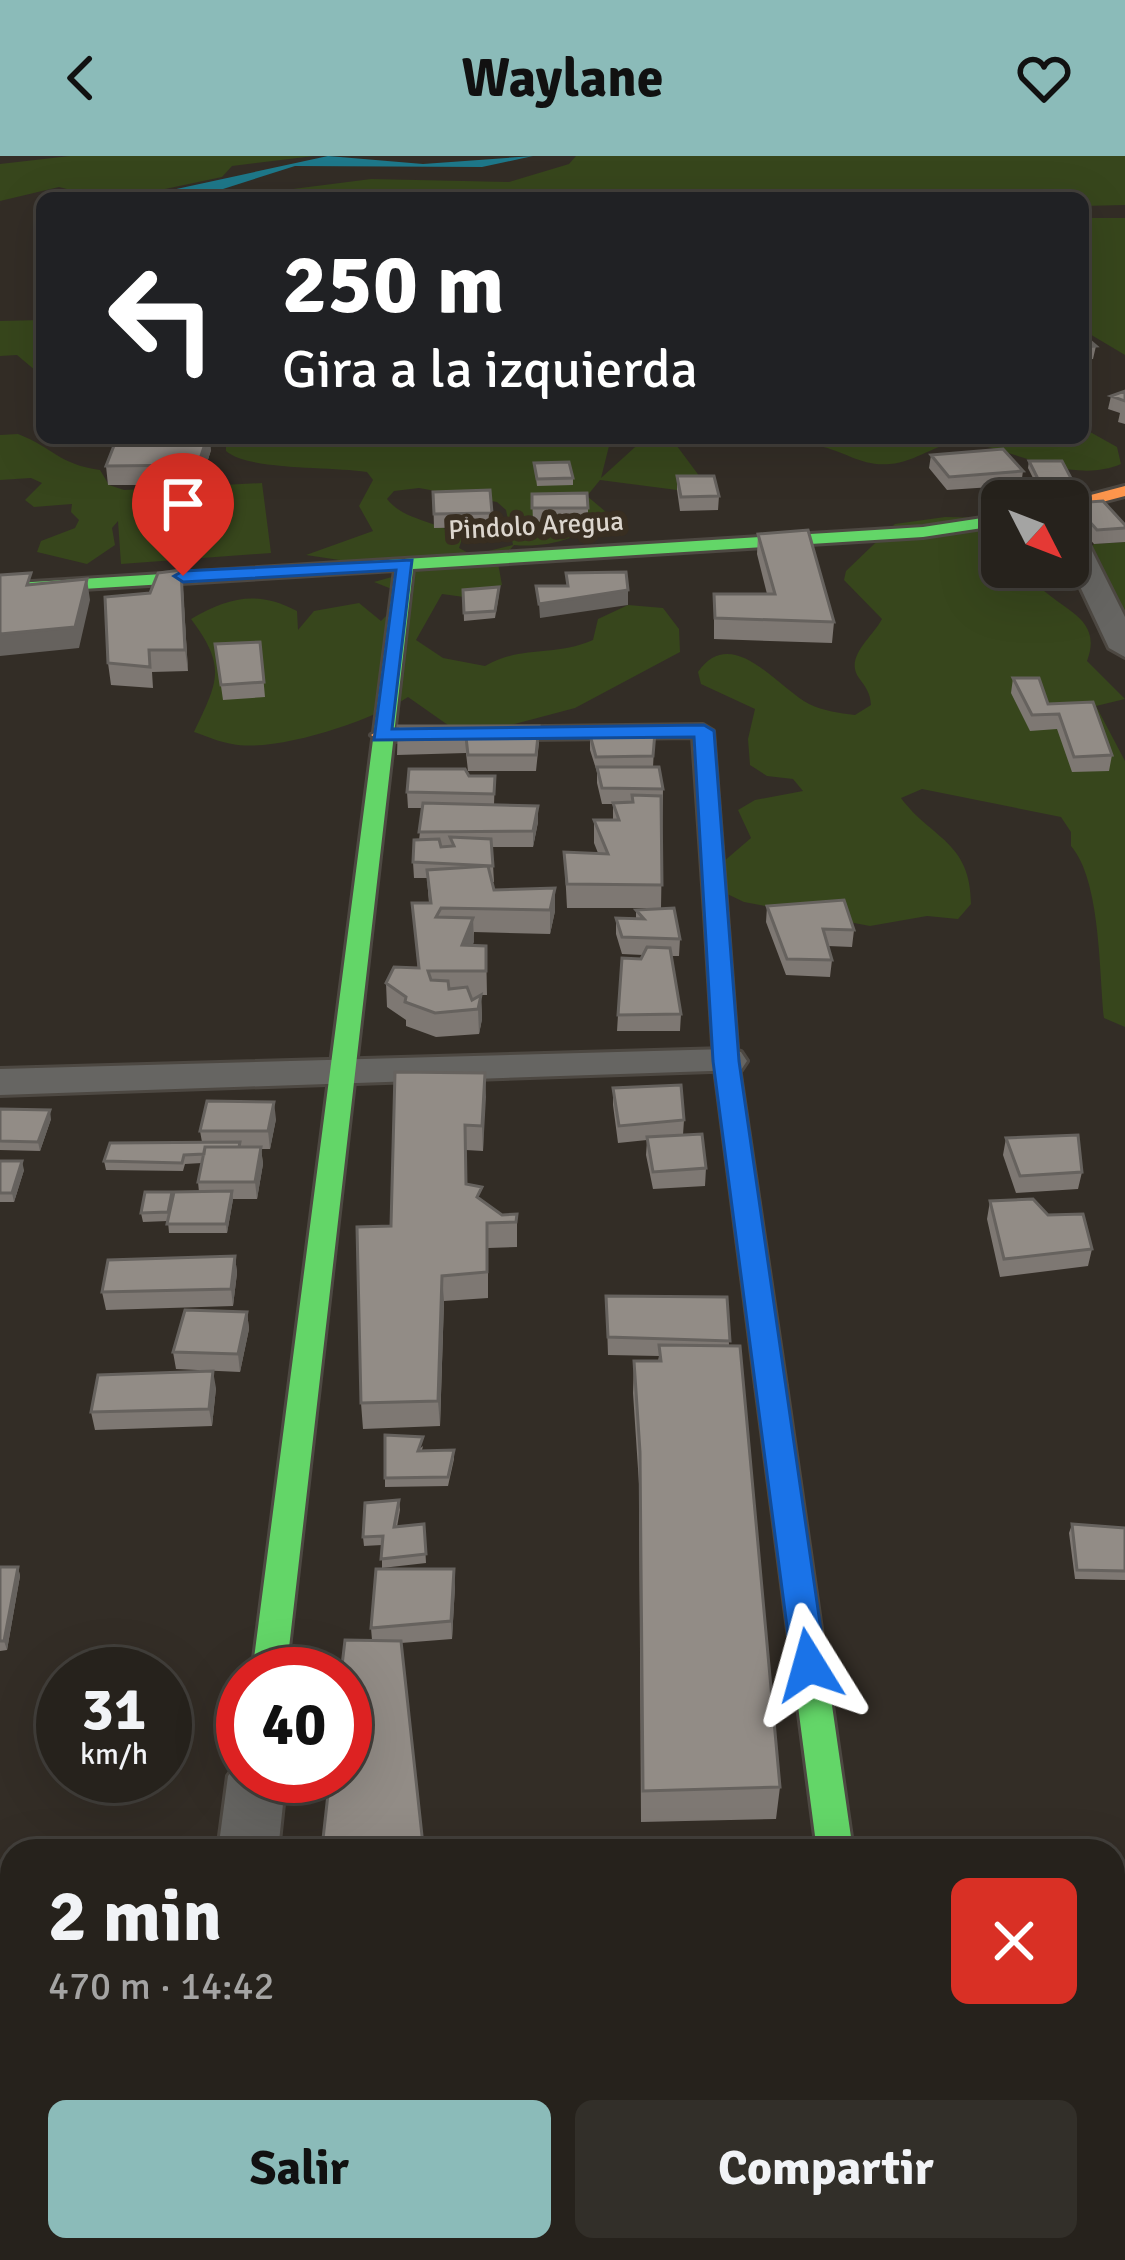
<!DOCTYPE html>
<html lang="es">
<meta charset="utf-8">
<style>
:root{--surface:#26221c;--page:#322f29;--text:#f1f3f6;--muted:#a4a4a3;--line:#423f3b;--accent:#8bbbb9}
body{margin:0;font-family:Signika,sans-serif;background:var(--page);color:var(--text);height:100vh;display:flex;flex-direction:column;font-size:45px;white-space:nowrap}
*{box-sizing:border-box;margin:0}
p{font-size:39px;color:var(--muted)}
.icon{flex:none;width:66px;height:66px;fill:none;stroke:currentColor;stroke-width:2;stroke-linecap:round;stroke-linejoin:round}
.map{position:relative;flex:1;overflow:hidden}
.sheet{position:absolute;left:0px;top:1683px;width:1125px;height:423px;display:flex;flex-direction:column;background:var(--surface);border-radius:36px 36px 0 0;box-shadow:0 12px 48px #0002,0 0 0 3px var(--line)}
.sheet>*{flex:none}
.hud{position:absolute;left:36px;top:36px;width:1053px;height:252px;border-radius:18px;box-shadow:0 12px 48px #0002,0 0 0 3px var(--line);background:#202124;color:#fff;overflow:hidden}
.needle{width:78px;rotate:132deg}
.controls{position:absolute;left:981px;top:324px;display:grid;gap:24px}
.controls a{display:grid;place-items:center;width:108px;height:108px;border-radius:18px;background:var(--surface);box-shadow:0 12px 48px #0002,0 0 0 3px var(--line);font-size:60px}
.speed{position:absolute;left:36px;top:1491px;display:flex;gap:24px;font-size:60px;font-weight:700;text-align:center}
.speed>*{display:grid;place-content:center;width:156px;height:156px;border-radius:50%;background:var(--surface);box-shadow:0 12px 48px #0002,0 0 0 3px var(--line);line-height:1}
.speed small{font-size:30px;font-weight:400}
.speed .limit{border:18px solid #d22;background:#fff;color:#111}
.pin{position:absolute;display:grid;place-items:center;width:102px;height:102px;color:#fff;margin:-123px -51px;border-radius:50% 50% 50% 0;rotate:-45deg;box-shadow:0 0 12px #0007}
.pin .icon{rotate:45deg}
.me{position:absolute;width:132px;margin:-66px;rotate:352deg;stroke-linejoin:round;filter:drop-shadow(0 0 9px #0008)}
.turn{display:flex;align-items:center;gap:42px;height:252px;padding:0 48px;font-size:54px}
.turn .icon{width:156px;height:156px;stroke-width:2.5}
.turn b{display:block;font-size:84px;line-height:102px}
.round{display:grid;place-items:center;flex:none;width:126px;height:126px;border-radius:18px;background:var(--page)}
.headline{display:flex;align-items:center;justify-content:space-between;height:204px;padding:0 48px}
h1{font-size:72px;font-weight:700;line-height:90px}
.cta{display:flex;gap:24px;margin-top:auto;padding:24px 48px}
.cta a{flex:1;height:138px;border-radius:18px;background:var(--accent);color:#111;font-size:48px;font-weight:700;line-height:138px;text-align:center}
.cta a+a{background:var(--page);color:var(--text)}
header{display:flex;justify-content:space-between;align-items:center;height:156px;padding:0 48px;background:var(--accent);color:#111;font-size:54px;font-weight:700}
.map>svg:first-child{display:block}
.green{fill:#37461c;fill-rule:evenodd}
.water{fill:#1e788a}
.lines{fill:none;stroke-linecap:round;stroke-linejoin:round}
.street-casing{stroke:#4d4842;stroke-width:6}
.fast-casing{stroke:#4d4842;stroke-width:6}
.slow-casing{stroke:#4d4842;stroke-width:6}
.jam-casing{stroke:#4d4842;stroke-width:6}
.street{fill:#666562;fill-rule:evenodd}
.fast{fill:#63d668;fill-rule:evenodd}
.slow{fill:#ff974d;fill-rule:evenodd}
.jam{fill:#b3261e;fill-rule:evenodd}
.wall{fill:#7e7873}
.shaded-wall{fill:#66625e}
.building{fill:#928c86;stroke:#66625e;stroke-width:3}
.route{fill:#1a73e8;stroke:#114b97;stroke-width:3}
.labels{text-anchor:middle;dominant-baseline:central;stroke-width:12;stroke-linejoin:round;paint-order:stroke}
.far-street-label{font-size:27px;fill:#dcd6ce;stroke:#382e21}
</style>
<header><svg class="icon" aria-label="back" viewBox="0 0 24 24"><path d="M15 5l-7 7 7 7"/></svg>Waylane<svg class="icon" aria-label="heart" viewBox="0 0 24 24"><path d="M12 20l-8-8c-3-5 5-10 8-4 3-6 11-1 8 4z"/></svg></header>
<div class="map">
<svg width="1125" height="2104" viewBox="0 0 1125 2104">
<rect width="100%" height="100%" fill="#332d26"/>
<path class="green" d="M70,0H314L232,10L222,21L165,33L98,41L59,31L0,45V8Z
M576,0H1125V49L1083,50V42H223L371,23L509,26L569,8Z
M1083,62H1125V199L1083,174Z
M42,164V220L17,199L0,200V165Z
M1083,272L1117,291L1121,308C1072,329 1017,294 968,287C939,283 919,306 890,308C863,311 844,295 819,290C801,286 782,287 764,282H1083Z
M18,278C54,292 58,308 100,314L109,329L124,334L262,327L271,397L121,408L118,365L112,372L115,389L87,408L37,396L41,385L75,372L79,364L71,356L72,348L34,351L25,344L42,327L31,322L0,324V279Z
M234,282H434C452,291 579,282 611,282L601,322L645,282H671L700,321L677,334L600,324L587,340L606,356C585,383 547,392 514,389L498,407L502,429L464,441L442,438L416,484L443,502L485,510C525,488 550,502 593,484L598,463L628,449L663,452L679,473L680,496L575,552L465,581L408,541C371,565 276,597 232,588C219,586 206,580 194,576C218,525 227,511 191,463C228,441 258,434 297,455L298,474L314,455L359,447L381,465L407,439L374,426L413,415L306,399L373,375L359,350L373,324L367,316C330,310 249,315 226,295V286ZM419,332L497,346L506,354L513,389L472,399L459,392L462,383C439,364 405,366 387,343L394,335Z
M945,361L1002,362V411H1042L1040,431C1064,455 1103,463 1087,505L1125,543L1096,550L1125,605V871L1104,862C1099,816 1101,725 1071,690V676L1061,661L922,633L901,642C930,682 971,685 971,748L958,763L927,760L870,770L744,746L723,736V706L751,682L738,654L755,644L803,635L793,623L767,620L750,609L748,583L755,553L701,528L698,516C732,467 778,532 809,548C824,555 839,557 855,559L871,549C870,536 866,532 859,522C844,501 872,482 882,463L844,424L846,415L895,368Z
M1125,386V468L1105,461L1067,419L1094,388Z"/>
<path class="water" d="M328,0L423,8L533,0L482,11L295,10L223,33L135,42Z"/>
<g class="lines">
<defs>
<path id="street" d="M1068,366L1082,375L1125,461V501L1109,492L1068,405Z
M726,893L741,896L747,905L741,914L0,939V913Z
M243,1600V1620H286L278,1695H218L228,1620Z
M0,1851H12V1913H0Z
M163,2094H233L231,2104H161Z
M844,2094H914L915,2104H845Z"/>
<path id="fast" d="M1002,359V369L923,381L413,413L286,1518H252L395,414L0,438V428L923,371Z
M771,1219L781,1222L786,1230L853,1695H817L756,1230L761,1222Z"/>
<path id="slow" d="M1125,330V340L1068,355V345Z
M703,569L713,575L727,758L716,765L705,758L693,581L381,585L371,579L381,573Z"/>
<path id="jam" d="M716,751L727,758L738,905L786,1230L781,1238H761L756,1230L714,905L705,758Z"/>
</defs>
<use href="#street" class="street-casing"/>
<use href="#fast" class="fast-casing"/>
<use href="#slow" class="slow-casing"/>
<use href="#jam" class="jam-casing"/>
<use href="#street" class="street"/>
<use href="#fast" class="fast"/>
<use href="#slow" class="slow"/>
<use href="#jam" class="jam"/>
</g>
<path class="wall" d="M1083,179L1096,190L1093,203L1083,204Z
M1125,235V268L1118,266L1120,257L1108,253L1111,240Z
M211,294L200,329H108L106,310Z
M931,299L1023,315L1021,329L947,334L929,312Z
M1029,305L1072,324L1071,331L1038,332L1028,312Z
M534,307L573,322V329L537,330Z
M677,320L719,340L718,354L680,355L677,334Z
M490,334L492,371L434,372L433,336Z
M532,338L588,352V365L533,366Z
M1073,347L1125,369V386L1094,388L1071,361Z
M758,378L834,466L832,487L714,483V438H767L757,398Z
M183,434L188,515L152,516L153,532L111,529L108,507Z
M463,434L499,438L495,462L464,465Z
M260,486L265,541L223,544L215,488Z
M1013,522L1112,599L1109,615L1072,616L1057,573L1030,575L1011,537Z
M398,570L539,586L536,615H468L466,597L397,599Z
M655,576L653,611L663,633L661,752H567L564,696L598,697L594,687V664H613V648H602L597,627V616L590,594V579Z
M469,620H495L494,649L538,650V666L533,691H492L494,726H492L494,734L555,732V755L550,778L474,776L473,789L486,790L487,839H481L482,863L479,878L436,881L406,870V864L387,851L386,827L418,812L412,747H429L427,722H414L413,706L419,684L423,652H408L407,636Z
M767,750L854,774L852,791L828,790L832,804L830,821L786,819L766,766Z
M636,754L680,783L679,800H671L681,858L680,875H617L618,859L643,799L622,798L616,778V762H636Z
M485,917L483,995L466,994L467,1028L482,1045L502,1059L517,1058V1091L488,1092V1142L444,1145L440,1270L363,1273L361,1247L391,1070Z
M613,932L684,964L683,979L706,1012L705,1030L653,1033L646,999L647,984L618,987L613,949Z
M0,953L51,963L40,995L0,994Z
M276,963L270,993H261L263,1008L257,1043H233L227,1077H169L168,1065L143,1066L141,1057L172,1036L173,1043L199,1036L198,1026L202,1007L185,1008L183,1015L106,1014L104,1005L202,986L200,975Z
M1006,982L1082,1016L1078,1033L1016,1037L1003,999Z
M0,1005L24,1014L14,1046H0Z
M990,1045L1048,1059L1092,1093L1088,1110L1000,1121L987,1063Z
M235,1100L237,1117L233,1150L106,1154L102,1136Z
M606,1140L727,1141L729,1189L780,1631L776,1663L641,1666L639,1328L633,1237L634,1205H658L659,1200L608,1199Z
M247,1156L249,1173L240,1216L176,1213L173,1196Z
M216,1232L212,1270L95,1274L91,1256Z
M423,1290L422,1294H454V1303L448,1330L385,1331V1322Z
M399,1344L400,1354L397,1371L424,1368L426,1407L382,1412V1389L364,1390L363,1381Z
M1072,1368L1125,1372V1424L1075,1423L1069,1377Z
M0,1411H18L20,1420L7,1494L0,1495Z
M455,1430L452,1483L401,1487L423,1695H323L372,1484L371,1472Z"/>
<path class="shaded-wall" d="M207,282H210L211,294L200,329L198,309Z
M181,414L183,434L188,515L185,494Z
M87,423L90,444L79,492L0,500V478Z
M628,434V449L540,462L539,448Z
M538,650V666L533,691V675Z
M555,732V755L550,778V754Z
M473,762L474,786L463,812L462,789Z
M481,839L482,863L479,878L478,853Z
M485,917L486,941L483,995L482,970Z
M274,946L276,963L270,993L268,975Z
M50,954L51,963L40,995L38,986Z
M261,991L263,1008L257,1043L255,1026Z
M22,1005L24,1014L14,1046L12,1037Z
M232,1035L233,1044L227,1077L226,1068Z
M235,1100L237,1117L233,1150L231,1133Z
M442,1120L444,1145L440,1270L438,1245Z
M247,1156L249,1173L240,1216L238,1198Z
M213,1215L216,1232L212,1270L209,1253Z
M18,1411L20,1420L7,1494L4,1485Z
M454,1413L455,1430L452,1483L451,1465Z"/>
<path class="building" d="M1083,179L1096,190L1083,191Z
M1125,235V245L1111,240Z
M117,282H207L198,309L106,310Z
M1003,293L1023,315L949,321L931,299Z
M1029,305H1062L1072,324L1039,325Z
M569,306L573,322L537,323L534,307Z
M677,320H714L719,340L681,341Z
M490,334L492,357L434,358L433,336Z
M587,337L588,352H532V338Z
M1103,345L1125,369V372L1097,374L1073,347Z
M808,374L834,466L715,462L714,438H775L758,378Z
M181,414L185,494H149L150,511L108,507L105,441L150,437L158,417Z
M626,416L628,434L539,448L536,430H568L566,417Z
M31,417L27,429L87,423L75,471L0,478V419Z
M499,431L495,455L464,457L463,434Z
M260,486L264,526L221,529L215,488Z
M1013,522H1039L1048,548L1093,546L1112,599L1074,601L1059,558L1032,559Z
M398,570H539L536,599H468L466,581L396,584Z
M655,576L653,600L596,601L590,579Z
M597,611H659L663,633L602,632Z
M409,613H465L469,620H495L494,638L407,636Z
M632,639L661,640L662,729L567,728L564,696L608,698L594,664H619L613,647L633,646Z
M423,647L538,650L533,675L419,676Z
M450,681L491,683L493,710L413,706L414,684L439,683L441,691L454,690Z
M488,710L494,734L555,732L550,754L441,752L436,761L473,762L462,789L486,790V815H428L431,824L448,825L449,833L467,831L472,844L481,839L478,853L435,857L405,846L406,841L386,827L394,811L419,812L412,747H431L427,714Z
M844,744L854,774L823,773L832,804L787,803L767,750Z
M674,752L680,783L622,781L616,762L644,763L636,754Z
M647,791L670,792L681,858L618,859L622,802L641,803Z
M395,916L485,917L482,970L465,969L466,1028L482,1031L477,1041L502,1059L517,1058L516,1066L487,1067V1116L442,1120L438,1245L361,1247L357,1071L391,1070Z
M681,929L684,964L619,970L613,932Z
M207,945L274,946L268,975H200Z
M0,953L50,954L38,986L0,985Z
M702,978L706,1012L653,1016L647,981Z
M1078,979L1082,1016L1020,1020L1006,982Z
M240,986L239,991H205L204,998L184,999L182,1007L104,1005L110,987Z
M205,991H261L255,1026H198Z
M0,1005H22L12,1037H0Z
M232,1035L226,1068H167L174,1036Z
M145,1036H172L168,1056L141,1057Z
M1033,1043L1048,1059L1083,1058L1092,1093L1004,1103L990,1045Z
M235,1100L231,1133L102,1136L108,1104Z
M606,1140L727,1141L730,1185L608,1181Z
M185,1154L247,1156L238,1198L173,1196Z
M659,1189L740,1190L780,1631L643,1635L640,1296L634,1205H661Z
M213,1215L209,1253L91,1256L98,1219Z
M385,1279L423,1281L418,1295L454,1294L448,1321L385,1322Z
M399,1344L394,1371L424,1368L426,1398L381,1403L383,1380L363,1381L365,1347Z
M1072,1368L1125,1372V1415L1077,1414Z
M0,1411H18L4,1485H0Z
M376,1413H454L451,1465L371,1472Z
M345,1484L401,1485L423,1689L322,1692L330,1620H345V1518H341Z
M698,1684V1695H538V1685Z
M277,2094H410L409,2104H276Z
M666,2094H811V2104H666Z"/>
<path class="route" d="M412,404L392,573L704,569L714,575L739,905L826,1509L821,1519H797L792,1509L713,905L694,581L374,584L396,414L183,426L174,420L183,415Z"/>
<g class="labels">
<g class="far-street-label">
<text transform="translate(536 370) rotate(-3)">Pindolo Aregua</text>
</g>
</g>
</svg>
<div class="controls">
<a><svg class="needle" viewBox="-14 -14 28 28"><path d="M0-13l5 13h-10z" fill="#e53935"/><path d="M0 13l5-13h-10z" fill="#a4a4a3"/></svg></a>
</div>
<div class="speed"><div>31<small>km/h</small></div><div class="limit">40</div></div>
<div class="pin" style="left:183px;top:420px;background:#d93025"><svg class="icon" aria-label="arrive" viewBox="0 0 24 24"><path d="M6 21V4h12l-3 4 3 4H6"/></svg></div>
<svg class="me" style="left:809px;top:1509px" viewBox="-20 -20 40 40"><path d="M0-17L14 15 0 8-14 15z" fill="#1a73e8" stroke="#fff" stroke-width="4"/></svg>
<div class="hud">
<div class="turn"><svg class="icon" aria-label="left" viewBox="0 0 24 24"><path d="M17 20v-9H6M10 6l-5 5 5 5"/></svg><div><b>250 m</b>Gira a la izquierda</div></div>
</div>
<section class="sheet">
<div class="headline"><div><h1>2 min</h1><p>470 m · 14:42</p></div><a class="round" style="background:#d93025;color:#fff"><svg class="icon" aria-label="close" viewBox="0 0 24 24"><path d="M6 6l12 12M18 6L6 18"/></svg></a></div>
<div class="cta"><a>Salir</a><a>Compartir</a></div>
</section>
</div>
